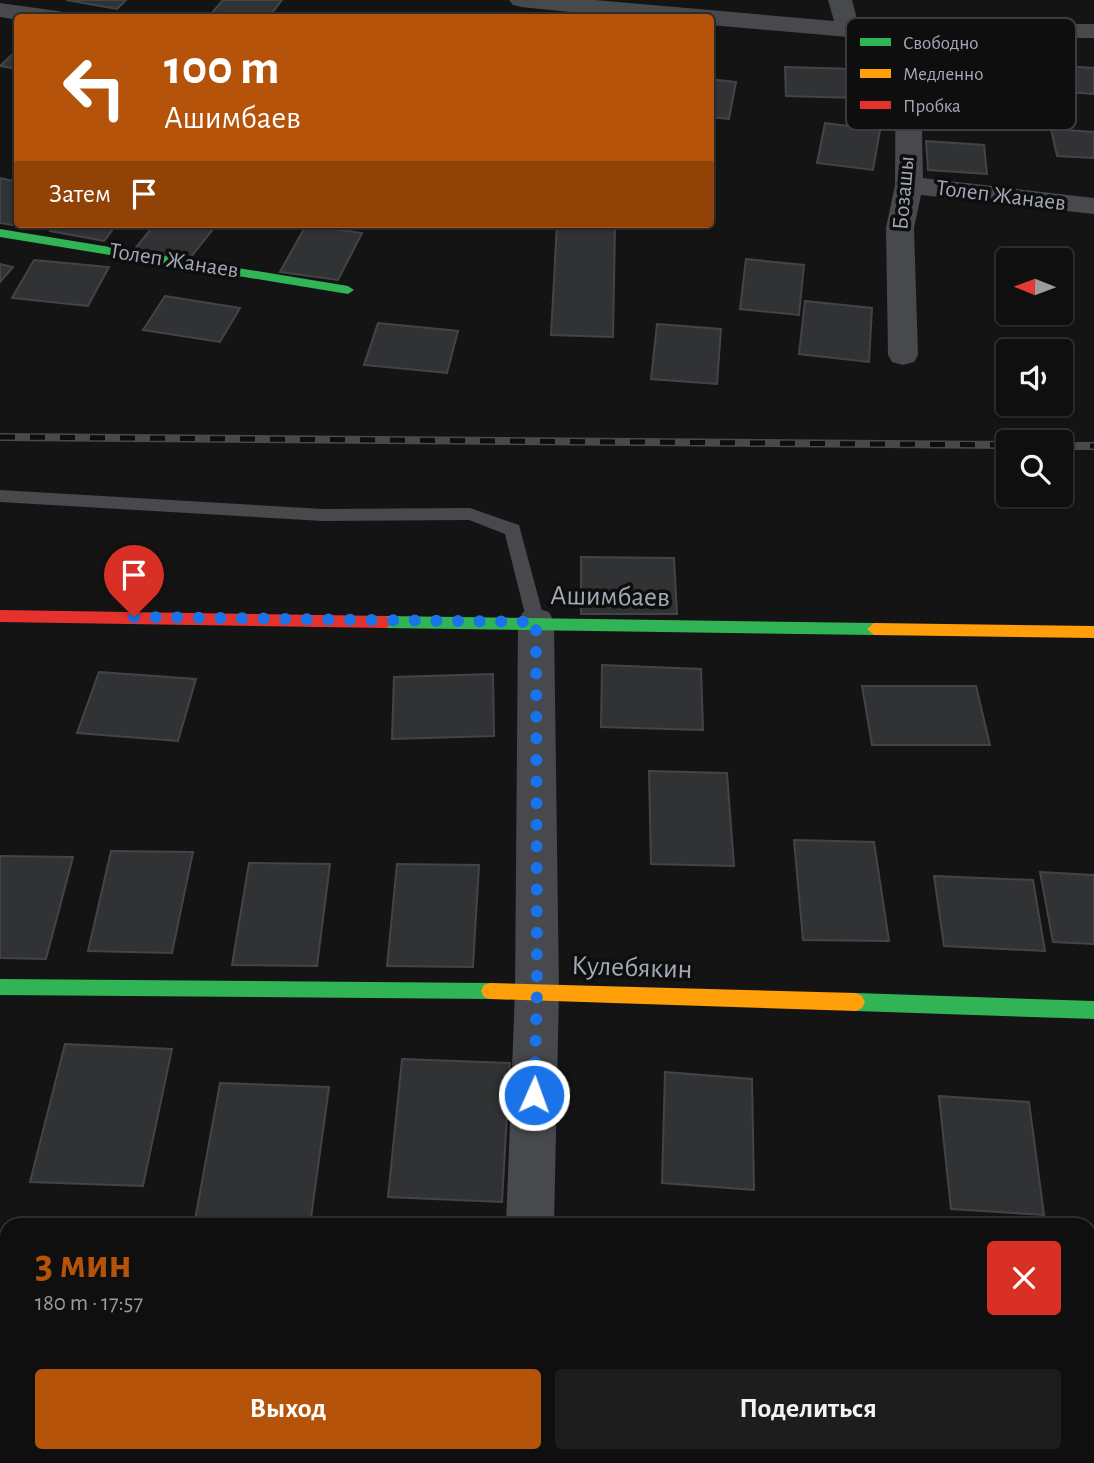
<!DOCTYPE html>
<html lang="ru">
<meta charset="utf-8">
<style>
:root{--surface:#0f0f0f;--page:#1d1d1d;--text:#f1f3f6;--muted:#9b9c9e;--line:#2f2f2f;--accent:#b45309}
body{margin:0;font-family:"Alegreya Sans",sans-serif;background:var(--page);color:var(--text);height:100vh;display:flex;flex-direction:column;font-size:26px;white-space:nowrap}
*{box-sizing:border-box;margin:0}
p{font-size:23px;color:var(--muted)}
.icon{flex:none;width:38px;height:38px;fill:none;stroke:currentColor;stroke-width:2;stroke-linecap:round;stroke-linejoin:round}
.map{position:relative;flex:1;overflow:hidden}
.details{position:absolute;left:0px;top:1218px;width:1096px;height:245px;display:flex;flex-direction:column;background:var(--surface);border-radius:21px 21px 0 0;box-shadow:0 2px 5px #0004,0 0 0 2px var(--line)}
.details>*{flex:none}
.banner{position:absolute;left:14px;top:14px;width:700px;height:214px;border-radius:7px;box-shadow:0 2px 5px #0004,0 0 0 2px var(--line);background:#b45309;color:#fff;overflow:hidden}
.needle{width:46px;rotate:271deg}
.buttons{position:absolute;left:996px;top:248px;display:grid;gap:14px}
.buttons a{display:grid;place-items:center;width:77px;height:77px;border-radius:7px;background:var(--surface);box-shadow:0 2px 5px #0004,0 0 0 2px var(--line);font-size:35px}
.pin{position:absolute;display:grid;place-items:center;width:60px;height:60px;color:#fff;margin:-72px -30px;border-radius:50% 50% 50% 0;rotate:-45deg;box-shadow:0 0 7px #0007}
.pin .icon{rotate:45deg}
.me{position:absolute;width:77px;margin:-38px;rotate:2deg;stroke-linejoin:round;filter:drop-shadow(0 0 5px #0008)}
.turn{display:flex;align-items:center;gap:24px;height:147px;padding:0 35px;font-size:32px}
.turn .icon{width:91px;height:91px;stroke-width:2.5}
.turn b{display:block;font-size:49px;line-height:60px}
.then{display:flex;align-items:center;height:66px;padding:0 35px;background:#0003;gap:14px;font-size:26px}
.round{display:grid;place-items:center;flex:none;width:74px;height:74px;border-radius:7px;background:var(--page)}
.summary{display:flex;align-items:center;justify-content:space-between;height:119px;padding:0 35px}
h1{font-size:42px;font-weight:700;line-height:52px;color:var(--accent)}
.cta{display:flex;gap:14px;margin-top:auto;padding:14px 35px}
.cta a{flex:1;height:80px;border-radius:7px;background:var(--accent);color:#fff;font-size:28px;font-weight:700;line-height:80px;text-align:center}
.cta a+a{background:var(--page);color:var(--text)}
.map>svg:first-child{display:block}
.building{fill:#313233;stroke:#424448;stroke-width:2}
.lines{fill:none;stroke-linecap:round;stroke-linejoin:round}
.lane{fill:#47494d;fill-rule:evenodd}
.street{fill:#47494d;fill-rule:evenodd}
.fast{fill:#30b455;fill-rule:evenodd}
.slow{fill:#ff9f0a;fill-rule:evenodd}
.jam{fill:#e5322d;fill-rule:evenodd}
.rail-casing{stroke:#47494c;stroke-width:8}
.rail{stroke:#0e0e0f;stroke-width:5;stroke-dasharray:15;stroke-linecap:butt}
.route{stroke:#1a73e8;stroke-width:12;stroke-dasharray:0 21.6}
.labels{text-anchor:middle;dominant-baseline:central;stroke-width:7;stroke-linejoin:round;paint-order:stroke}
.far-street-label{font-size:23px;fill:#a3a9b6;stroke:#0e0e0f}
.street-label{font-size:28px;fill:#a3a9b6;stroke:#0e0e0f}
.key{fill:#0e0e0f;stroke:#3b3c41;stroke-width:2}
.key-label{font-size:19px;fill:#a3a9b6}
</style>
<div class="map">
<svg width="1094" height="1463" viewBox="0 0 1094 1463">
<rect width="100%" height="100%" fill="#141414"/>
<path class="building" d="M66,0H126L117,9Z
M223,0H282L268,18L210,15Z
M18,49V69L0,66Z
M1037,64L1094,68V94L1040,90Z
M785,67L853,69L856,98L786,96Z
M710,79L736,82L729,119L710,117Z
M825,123L880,130L873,170L817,163Z
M1051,129L1094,132V158L1057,156Z
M926,141L984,145L987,174L928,170Z
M0,178L18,182V220L13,225L0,223Z
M56,224H117L104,241L50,231Z
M155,224H217L187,262L134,250Z
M557,224H615L613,337L551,335Z
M306,225L362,233L338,280L280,272Z
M746,259L804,265L799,315L740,309Z
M34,260L109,267L88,306L12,298Z
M0,264L13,267L0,282Z
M165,296L240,308L220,342L143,330Z
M805,301L872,308L869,362L799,354Z
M378,323L458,331L447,373L364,365Z
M657,324L721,329L717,384L651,379Z
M581,557L674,558L677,614H581Z
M602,665L701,669L703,730L601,727Z
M99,672L196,679L178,741L77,733Z
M493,674L494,736L392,739L394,677Z
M862,686H976L990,745H872Z
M649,771L727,773L734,866L651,864Z
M794,840L874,842L889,941L803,940Z
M111,851L193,852L172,953L88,951Z
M0,856L73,857L46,959L0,958Z
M249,863L330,864L317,966L232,965Z
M397,864L479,865L473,967L387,966Z
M1040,872L1094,875V944L1053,942Z
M934,876L1033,880L1045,951L944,946Z
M65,1044L172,1049L143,1186L30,1182Z
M402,1059L510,1063L502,1202L388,1197Z
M665,1072L752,1079L754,1190L662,1183Z
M220,1083L329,1087L310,1225H194Z
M939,1096L1029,1102L1044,1215L951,1209Z"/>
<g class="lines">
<path class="lane" d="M0,490L323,509L470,508L519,525L545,622L542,627H530L527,622L505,534L469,520L323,521L0,502Z"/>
<path class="street" d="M509,0H595L834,21L828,0H852L858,23L1094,24V38H920L923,178L1094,198V214L921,195L914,228L918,355L914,362L903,365L892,362L888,355L886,228L895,185L896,37H848L710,25V18H628L521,7L513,5Z
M0,3L58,11L67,13L70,18L18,20L0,17Z
M536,608L549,612L554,622L559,991L554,1225H506L515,991L518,622L523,612Z
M496,1456H550V1463H496Z"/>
<path class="fast" d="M0,229L348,286L354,290L348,294L0,237Z
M386,616L874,623L881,629L874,635L386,628L379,622Z
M0,979L490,983L496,985L499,991L496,997L490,999L0,995Z
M856,993L1094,1001V1019L856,1011L850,1008L847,1002L850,996Z"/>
<path class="slow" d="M874,623L1094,626V638L874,635L867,629Z
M490,983L856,993L862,996L865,1002L862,1008L856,1011L490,999L484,997L481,991L484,985Z"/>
<path class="jam" d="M0,610L386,616L393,622L386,628L0,622Z"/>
<defs>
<path id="rail" d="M0,437L1008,445
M1060,446H1094"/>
</defs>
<use href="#rail" class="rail-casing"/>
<use href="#rail" class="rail"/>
</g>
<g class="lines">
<path class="route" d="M134,617L536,622L537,992L534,1095"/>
</g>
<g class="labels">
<g class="far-street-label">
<text transform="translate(904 193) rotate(-85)">Бозашы</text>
<text transform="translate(1001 196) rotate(7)">Толеп Жанаев</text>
<text transform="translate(174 261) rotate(9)">Толеп Жанаев</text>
</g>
<g class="street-label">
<text transform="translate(610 597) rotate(1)">Ашимбаев</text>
<text transform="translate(632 968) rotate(2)">Кулебякин</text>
</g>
</g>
<rect x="846" y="18" width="230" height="112" rx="10" class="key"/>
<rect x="860" y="38" width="31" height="8" fill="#30b455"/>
<rect x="860" y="69" width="31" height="9" fill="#ff9f0a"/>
<rect x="860" y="101" width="31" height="8" fill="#e5322d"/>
<g class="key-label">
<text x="903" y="49">Свободно</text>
<text x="903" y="80">Медленно</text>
<text x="903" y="112">Пробка</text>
</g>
</svg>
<div class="buttons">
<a><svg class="needle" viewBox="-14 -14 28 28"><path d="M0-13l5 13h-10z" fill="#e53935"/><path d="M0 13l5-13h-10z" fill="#9b9c9e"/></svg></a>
<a><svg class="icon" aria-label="sound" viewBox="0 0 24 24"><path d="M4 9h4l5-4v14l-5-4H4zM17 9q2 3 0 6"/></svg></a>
<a><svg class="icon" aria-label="search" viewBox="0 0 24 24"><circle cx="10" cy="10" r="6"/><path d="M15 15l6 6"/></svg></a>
</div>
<div class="pin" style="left:134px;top:617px;background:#d93025"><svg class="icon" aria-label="arrive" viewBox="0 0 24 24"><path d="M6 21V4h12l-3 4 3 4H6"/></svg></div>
<svg class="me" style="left:534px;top:1095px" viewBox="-20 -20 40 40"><circle r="17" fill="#1a73e8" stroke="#fff" stroke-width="3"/><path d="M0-11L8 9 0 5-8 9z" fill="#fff"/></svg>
<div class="banner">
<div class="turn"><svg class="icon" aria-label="left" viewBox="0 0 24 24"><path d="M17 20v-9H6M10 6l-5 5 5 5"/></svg><div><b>100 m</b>Ашимбаев</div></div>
<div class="then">Затем<svg class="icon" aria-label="arrive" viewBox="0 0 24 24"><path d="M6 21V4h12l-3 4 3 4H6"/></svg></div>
</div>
<section class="details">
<div class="summary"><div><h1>3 мин</h1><p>180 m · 17:57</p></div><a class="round" style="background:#d93025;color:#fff"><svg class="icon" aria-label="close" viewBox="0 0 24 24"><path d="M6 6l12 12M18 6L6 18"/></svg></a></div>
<div class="cta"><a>Выход</a><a>Поделиться</a></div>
</section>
</div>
